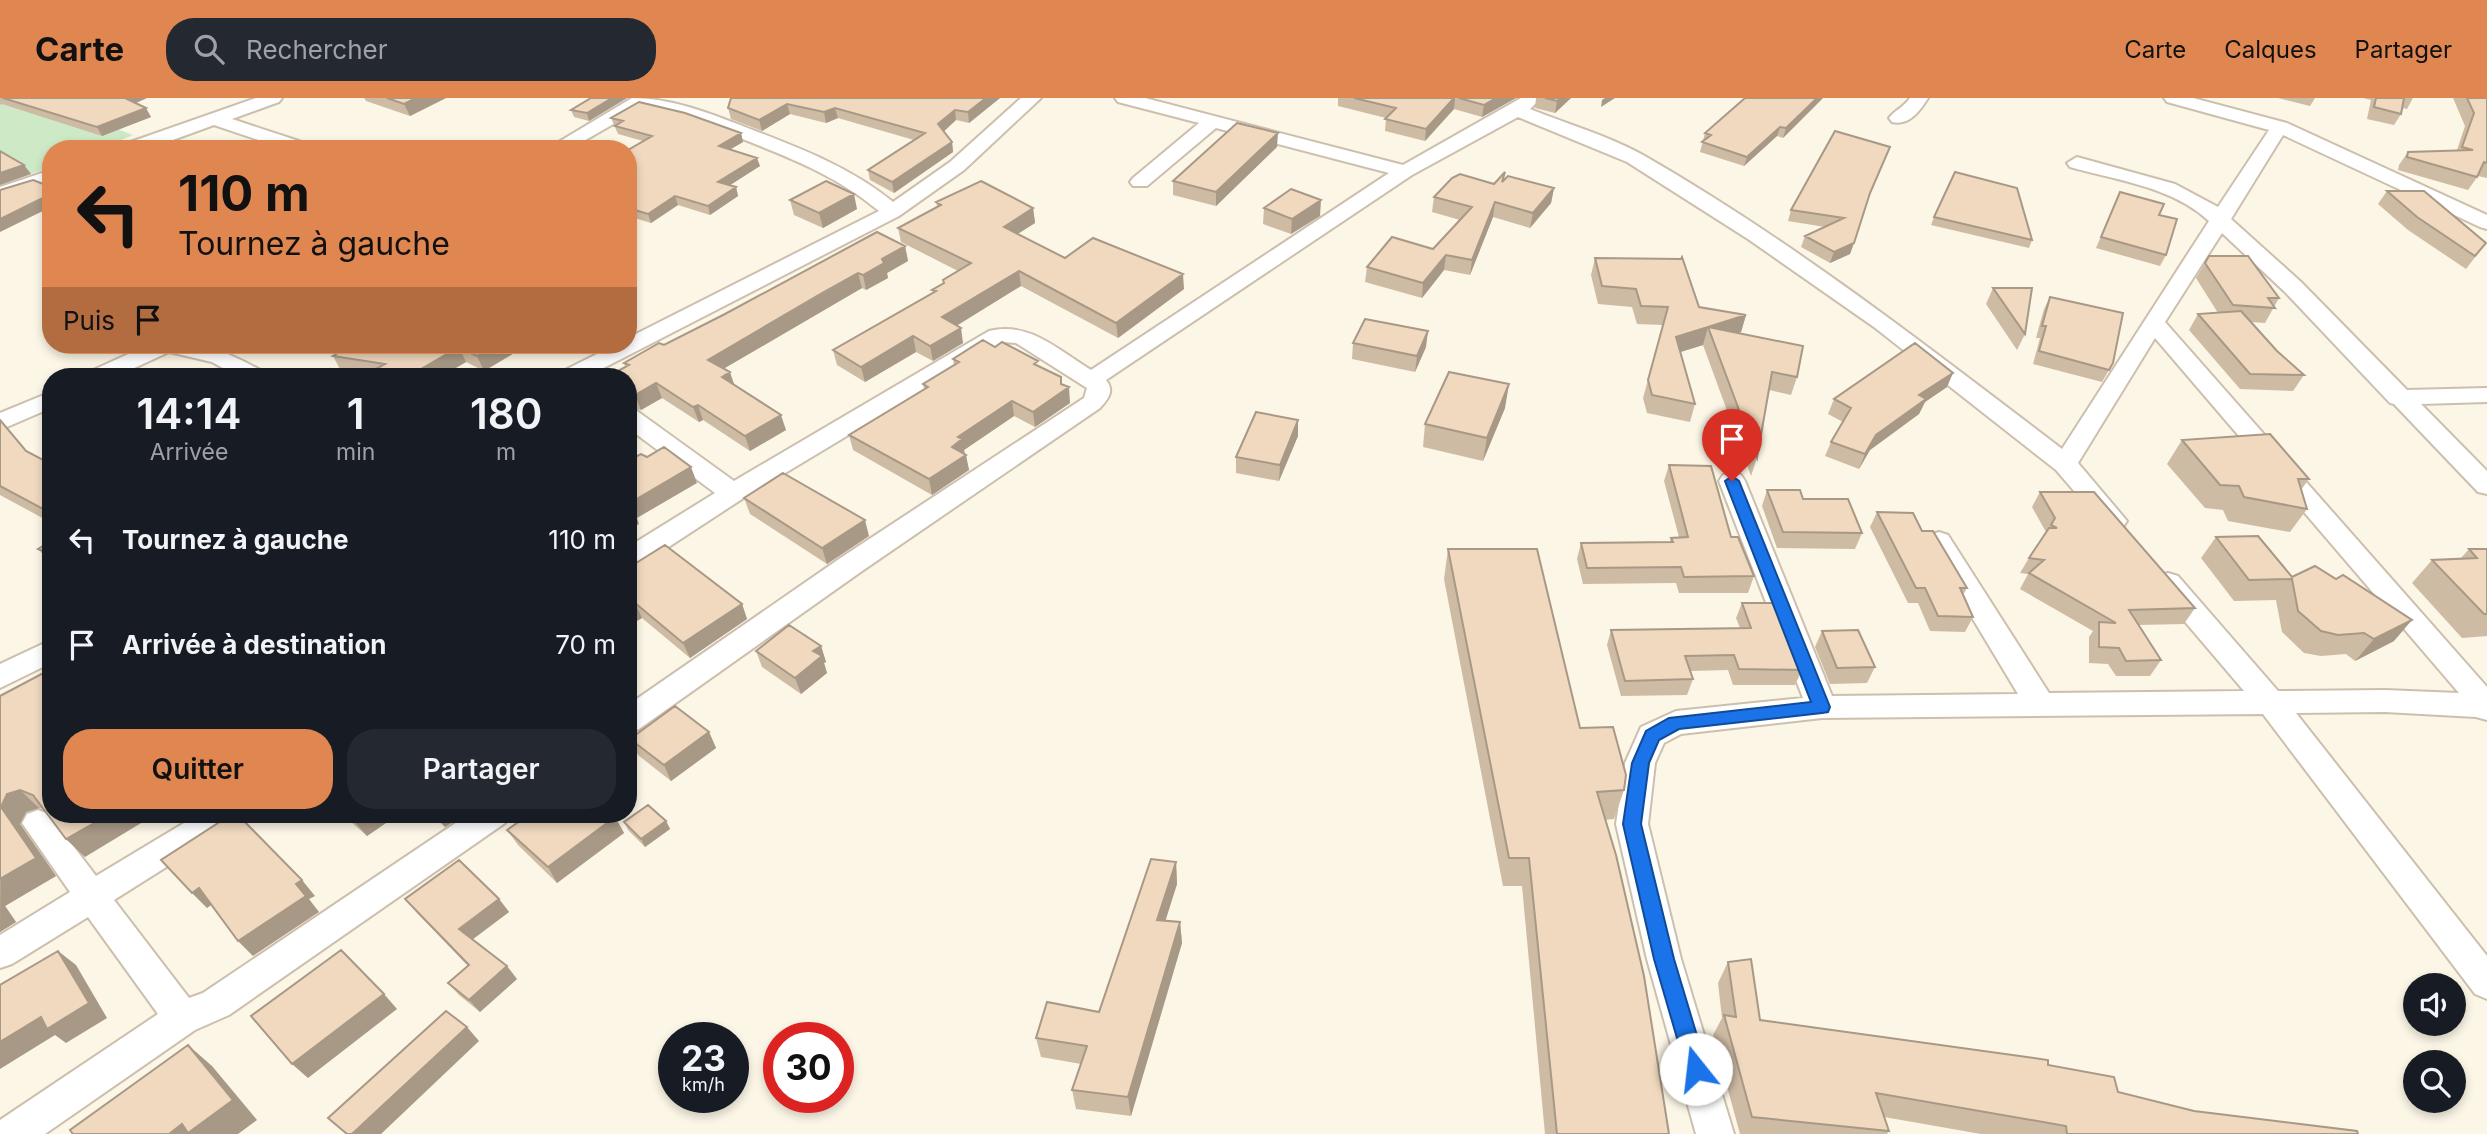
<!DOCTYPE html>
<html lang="fr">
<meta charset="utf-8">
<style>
:root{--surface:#171b24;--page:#242831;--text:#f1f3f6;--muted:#9ea1a6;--accent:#e08650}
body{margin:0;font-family:Inter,sans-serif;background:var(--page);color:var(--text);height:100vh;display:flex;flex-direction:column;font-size:26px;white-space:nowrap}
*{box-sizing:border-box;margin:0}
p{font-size:23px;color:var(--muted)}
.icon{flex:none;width:38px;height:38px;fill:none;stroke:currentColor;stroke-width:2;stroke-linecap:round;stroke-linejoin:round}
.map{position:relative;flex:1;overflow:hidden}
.drawer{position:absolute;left:42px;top:270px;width:595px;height:455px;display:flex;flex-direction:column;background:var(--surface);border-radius:28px;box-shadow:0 4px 10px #0003}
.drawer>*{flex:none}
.guide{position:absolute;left:42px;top:42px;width:595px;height:214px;border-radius:28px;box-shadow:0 4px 10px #0003;background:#e08650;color:#111;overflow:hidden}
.fabs{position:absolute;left:2403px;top:875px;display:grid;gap:14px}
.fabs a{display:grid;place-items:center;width:63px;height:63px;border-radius:50%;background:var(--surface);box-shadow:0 4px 10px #0003;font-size:35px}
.speed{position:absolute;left:658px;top:924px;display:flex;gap:14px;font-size:35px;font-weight:700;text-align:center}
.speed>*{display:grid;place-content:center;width:91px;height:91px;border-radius:50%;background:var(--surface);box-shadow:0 4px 10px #0003;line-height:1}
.speed small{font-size:18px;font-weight:400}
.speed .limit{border:10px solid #d22;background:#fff;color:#111}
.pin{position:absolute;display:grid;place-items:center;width:60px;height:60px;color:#fff;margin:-72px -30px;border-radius:50% 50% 50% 0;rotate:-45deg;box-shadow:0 0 7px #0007}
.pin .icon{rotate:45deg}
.me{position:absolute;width:77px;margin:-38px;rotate:344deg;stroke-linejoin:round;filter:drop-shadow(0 0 5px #0008)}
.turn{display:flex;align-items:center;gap:24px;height:147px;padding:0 21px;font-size:32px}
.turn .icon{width:91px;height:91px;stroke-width:2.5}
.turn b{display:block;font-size:49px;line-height:60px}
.then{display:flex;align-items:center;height:66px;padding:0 21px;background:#0003;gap:14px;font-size:26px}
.eta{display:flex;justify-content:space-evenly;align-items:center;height:119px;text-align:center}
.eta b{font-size:42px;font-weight:600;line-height:49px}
.cta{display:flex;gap:14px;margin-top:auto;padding:14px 21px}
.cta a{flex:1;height:80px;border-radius:28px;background:var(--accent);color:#111;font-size:28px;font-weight:600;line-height:80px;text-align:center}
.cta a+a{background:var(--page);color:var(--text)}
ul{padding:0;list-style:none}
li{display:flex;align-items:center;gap:21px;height:105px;padding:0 21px}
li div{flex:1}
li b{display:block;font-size:26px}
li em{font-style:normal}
header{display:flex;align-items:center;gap:42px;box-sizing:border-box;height:98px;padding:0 35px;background:var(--accent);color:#111}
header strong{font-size:33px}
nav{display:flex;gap:38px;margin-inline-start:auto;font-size:24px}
.search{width:490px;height:63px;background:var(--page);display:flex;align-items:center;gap:18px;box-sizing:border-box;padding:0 24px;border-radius:28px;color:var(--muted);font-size:26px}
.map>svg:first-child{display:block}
.green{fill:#cee9c5}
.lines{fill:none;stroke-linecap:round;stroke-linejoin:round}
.street-casing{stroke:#cdbfad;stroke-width:4}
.street{fill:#fff;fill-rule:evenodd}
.wall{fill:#cebba4}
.shaded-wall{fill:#a89886}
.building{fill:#f0d9bf;stroke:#a89886;stroke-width:2}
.route{fill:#1a73e8;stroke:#114b97;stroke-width:2}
</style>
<header>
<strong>Carte</strong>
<div class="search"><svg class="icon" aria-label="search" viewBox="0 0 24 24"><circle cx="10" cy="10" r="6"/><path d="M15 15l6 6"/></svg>Rechercher</div>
<nav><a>Carte</a><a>Calques</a><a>Partager</a></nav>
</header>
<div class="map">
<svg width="2487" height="1036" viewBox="0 0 2487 1036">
<rect width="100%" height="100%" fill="#fbf6e6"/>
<path class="green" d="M5,0H38L133,37L100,51H51V69L0,87V2Z"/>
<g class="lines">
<defs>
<path id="street" d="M256,0H282L279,4L232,21L311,47L313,51H285L214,27L148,51H120L122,47Z
M632,0C671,0 709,15 745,29C797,49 849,68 893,104L950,64L1021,0H1041L964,72L899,118L588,278H560L563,273L615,247H628V240L879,113C836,77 786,58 735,38C704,26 674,14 641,10L570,51H547Z
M1115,0H1145L1403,67L1521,0H1541L1530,11C1567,26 1609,38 1643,57C1791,142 1927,248 2062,351L2209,123C2173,89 2116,82 2070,69L2067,65L2077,59L2175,86L2218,109L2269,32L2167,4L2164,0H2193L2287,25L2487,117V131L2480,129L2283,37L2231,121L2301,184L2407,292L2487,290V304L2421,306L2487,373V396L2478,394L2394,306L2390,305L2285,194L2222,135L2165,224L2487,589V622L2476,619L2385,614L2296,615L2487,858V901L2475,896L2263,616L1822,620L1681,636L1664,645L1655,665L1648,726L1681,861L1734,1036H1696L1647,861L1616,726L1625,665L1641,629L1676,613L1803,600L1719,383L1723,377L1732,375L1741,377L1745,383L1832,598L2018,596L1926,443L1930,437L1939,434L1948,437L2049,595L2244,593L2158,492L2154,485L2158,478L2168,475L2178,478L2278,593L2385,592L2459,595L2155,240L2078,365L2127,423L2123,429L2114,432L2105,429L2056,372L1874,229L1748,141L1627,64L1518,19L1412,77L1106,282C1115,293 1108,301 1100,310L862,473L639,631L628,635V607L842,459L1084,300L1087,290L1016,245L1003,244L742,401L638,469L628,471V449L715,395L628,330V311L637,313L734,383L989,233C1029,223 1058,252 1091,272L1389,75L1216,30L1147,88H1133L1130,84L1133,80L1199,25L1118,4Z
M1910,0H1928C1920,13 1909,28 1892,24L1889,20C1895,12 1904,9 1910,0Z
M51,72V85L0,102V89Z
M148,247C201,247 216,247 262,273L266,278H237L212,264L169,254L117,278H87L91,273Z
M51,294V310L0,332V315Z
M51,542V565L0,590V566Z
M38,712L49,716L96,778L199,716H241L236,725L114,802L189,900L203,895L469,716H510L505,725L229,917L195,932L45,1036H0V1022L158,916L88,819L12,866L0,870V837L70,794L22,725L27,716Z"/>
</defs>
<use href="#street" class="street-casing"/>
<use href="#street" class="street"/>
</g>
<path class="wall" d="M0,0H147L135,5L151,19L102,38L2,6L0,7Z
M364,0H446L410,18L366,3Z
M591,0H627L589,23L574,19L571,12Z
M731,0H1000L969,25L956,22L944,33L952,44L953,54L894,95L870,82L868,72L914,42L838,20L826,25L790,16L762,33L731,21L728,10Z
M1338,0H1516L1482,19L1454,11L1425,43L1385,33L1386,20L1338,8Z
M1536,0H1571L1555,15L1535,10Z
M1823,0L1783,40L1777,38L1744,68L1700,54L1705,35Z
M2278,0H2315L2310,8Z
M2363,0H2413L2407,11L2402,10L2401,16L2394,27L2367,21L2371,2Z
M2453,0H2487V80L2478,78L2468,92L2398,72L2399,67L2408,54L2457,52L2465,28Z
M611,20L741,35L743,44L730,51L760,68L729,87L736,89L738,98L710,117L678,107L651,125L628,118V52L643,43L618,36Z
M1277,49L1216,108L1173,97V83Z
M1890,49L1868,102L1850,156L1830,165L1801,149L1805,138L1825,129L1788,123L1791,112Z
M1504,83L1554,90L1551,105L1530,130L1493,119L1470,177L1444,172L1422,200L1365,184L1367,169L1433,151L1460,122L1432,114L1434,99L1494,86Z
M2387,93L2486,145L2466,171L2408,132L2378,106Z
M2120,94L2159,117L2166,157L2160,168L2096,150Z
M790,102L857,111L823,130L794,117Z
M936,104L1033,110L1035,125L1018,136L1065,160L1184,191L1118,240L1021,188L956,227L963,245L933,263L916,254L865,284L837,267L833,252L933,195L932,192L943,185V182L958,173L901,144L898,130L937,108Z
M1264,110L1320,118L1291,136L1263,126Z
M1934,119L2032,142L2029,150L1931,127Z
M905,148L908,163L887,175L888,180L866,192L862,190L724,270L735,287L786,332L750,353L703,322L699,324L662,300L641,312L628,309V278L624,265L664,247Z
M2209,158L2279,200L2265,225L2251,224L2277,253L2304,277L2293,293L2240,291L2189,232L2198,216L2218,215L2196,180Z
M1595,160L1699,209L1746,217L1741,234L1738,235L1797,279L1791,297L1769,292L1757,360L1751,378L1703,247L1680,254L1695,306L1690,324L1647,315L1643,300L1663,227L1637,226L1632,209L1598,206L1591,177Z
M1993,190L2025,236L2017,252L1986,206Z
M2050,199L2113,265L2102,284L2033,266L2040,240H2036L2044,211Z
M1353,245L1426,249L1415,274L1352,261Z
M352,247H525L526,248L484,273L466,264L442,278H363L366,276L341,273L333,258Z
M995,249L1061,279L1062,286L1070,305L1035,329L1014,318L964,352L969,372L932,397L853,352L849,337L924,291L923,286L954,268L953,261Z
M1947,289L1925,304L1919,316L1870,352L1859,371L1825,358L1831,344L1843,324L1828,316L1834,301Z
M1505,310L1483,363L1423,349L1425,326Z
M0,322L26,353L51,366V438L45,430L48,423L0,397Z
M1298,338L1279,383L1236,375V359Z
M2182,342L2309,381L2301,392L2307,411L2290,434L2228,423L2223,412L2205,410L2167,366Z
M1669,367L1731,439L1754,478L1748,495H1679L1676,485L1583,486L1577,461L1581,445L1670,444L1671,440L1679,439L1664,383Z
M1767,392L1803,401L1862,435L1855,451L1777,450L1762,408Z
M2040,394L2195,510L2184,526L2138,527L2161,562L2150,578H2116L2108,566L2089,565V539L2093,533L2020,491L2028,476L2020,475L2029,460L2046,434L2032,409Z
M744,400L869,438L827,466L750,416Z
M1877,414L1967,490L1963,497L1973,519L1965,534L1930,533L1918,505H1908L1870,429Z
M2216,439L2292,479L2394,543L2355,563L2346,556L2321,558L2304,555L2282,534L2276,502L2234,503L2201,460Z
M51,443V465L38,451Z
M1448,451L1624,692L1614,721L1605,722L1669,1036H1545L1522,788H1503L1444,481Z
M2469,451H2487V538L2462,540L2412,485L2432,462L2461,460Z
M628,470L742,506L747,521L690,560L642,520L628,528Z
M1742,505L1802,572L1795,587H1733L1728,572L1690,573L1693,581L1687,597L1621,598L1607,547L1611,532L1740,530L1736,520Z
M1822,533L1875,569L1867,585L1830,586L1815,549Z
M821,548L826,564L824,565L827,575L801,596L762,569L756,553Z
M0,598L85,759L66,741L44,711L39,710L26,714L20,726L56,778L5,808L16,824L0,834Z
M709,634L716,650L671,683L638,657L630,641Z
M342,716H399L367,738Z
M430,716H465L445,729Z
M615,719L624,735L557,785L518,747L507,732Z
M666,723L670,731L645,749L628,732L624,724Z
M1176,764L1177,786L1165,823L1180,824L1182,845L1131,1018L1076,1011L1072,992L1081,966L1041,959L1036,940L1099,914Z
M405,801H499L509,814L473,841L517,881L480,914L459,897L448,885L468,868L416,814Z
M1728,864L1760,922L2048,967L2118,994L2194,1013L2358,1036H1981L1884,1019L1889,1033L1887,1036H1740L1713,937L1722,920L1718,885Z"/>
<path class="shaded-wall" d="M124,0H147L129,8Z
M416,0H446L410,18L404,6Z
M612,0H627L589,23L587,15Z
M986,0H1000L969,25L968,14Z
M1454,0H1455L1454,11L1425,43L1426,31Z
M1496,0H1516L1482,19L1484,7Z
M1561,0H1571L1555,15L1557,3Z
M1605,0H1615L1601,9L1602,2Z
M1817,0H1823L1783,40L1786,30Z
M787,6L790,16L762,33L759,22Z
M146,10L151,19L102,38L97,29Z
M835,10L838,20L826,25L824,14Z
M955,12L956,22L940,37L938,26Z
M1780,29L1777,38L1744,68L1747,59Z
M741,35L743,44L721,57L719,48Z
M1278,35L1277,49L1216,108V94Z
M952,44L953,54L894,95L892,84Z
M757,60L760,68L721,93L718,84Z
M24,67L31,76L0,87V75Z
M736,89L738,98L710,117L708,108Z
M1554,90L1551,105L1530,130L1533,115Z
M51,96V109L0,134V121Z
M854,96L857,111L823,130L819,115Z
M675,98L678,107L651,125L648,116Z
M1321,102L1320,118L1291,136L1292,121Z
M1495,104L1493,119L1470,177L1472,162Z
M1033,110L1035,125L1006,143L1004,129Z
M1854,145L1850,156L1830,165L1834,154Z
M905,148L908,163L887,175L888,180L866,192L863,177L882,161Z
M1446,157L1444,172L1422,200L1423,185Z
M1019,173L1021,188L945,235L942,219Z
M858,175L862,190L713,277L708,262Z
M1183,176L1184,191L1118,240L1116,225Z
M1746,217L1741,234L1713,243L1708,229Z
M1708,229L1703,247L1671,257L1676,239Z
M961,230L963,245L933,263L930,248Z
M1428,233L1426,249L1415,274L1417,258Z
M913,238L916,254L865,284L861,269Z
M497,247H525L526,248L484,273L477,258Z
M459,249L466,264L442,278H409Z
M730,274L735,289L722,279Z
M1953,275L1947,289L1925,304L1919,316L1870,352L1859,371L1865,356L1876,337L1919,297Z
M1061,279L1062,294L1069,289L1070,305L1035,329L1033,314Z
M656,285L662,300L641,312L635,297Z
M1509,286L1505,310L1483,363L1487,340Z
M1012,303L1014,318L964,352L965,357L952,349L958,339Z
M698,307L703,322L699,324L693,309Z
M781,317L786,332L750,353L745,338Z
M1298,322V338L1279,383L1280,367Z
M966,357L969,372L932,397L929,381Z
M691,369L697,385L637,420L639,426L628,432V406Z
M865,422L869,438L827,466L822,450Z
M635,505L642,520L628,528V509Z
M742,506L747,521L690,560L683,545Z
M2412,522L2394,543L2355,563L2374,541Z
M821,548L826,564L824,565L827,575L801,596L795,580L813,553Z
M709,634L716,650L671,683L664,667Z
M20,692L39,710L26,714L20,726L56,778L5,808L16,824L0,834L1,709L7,696Z
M110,716H156L85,759L66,741Z
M364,716H399L367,738L354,723Z
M435,716H465L445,729Z
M615,719L624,735L557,785L548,769Z
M666,723L670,731L645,749L641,741Z
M1176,764L1177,786L1159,843L1157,822Z
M302,782L315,798L309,801L319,814L253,858L238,843L296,786Z
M199,790L214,805L207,810L192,795Z
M499,801L509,814L469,844L459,831Z
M1180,824L1182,845L1131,1018L1128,999Z
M58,853L76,867L107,920L66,945L55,937L0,971V944Z
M507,868L517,881L480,914L469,902Z
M384,896L397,911L308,980L292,966Z
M467,929L479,943L381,1036H352Z
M188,947L212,968L257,1022L238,1036H169Z"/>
<path class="building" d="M3,0H125L146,10L97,29Z
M387,0H416L404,6Z
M591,0H612L587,15L571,12Z
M731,0H986L968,14L955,12L938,26L952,44L892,84L868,72L925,35L835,10L824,14L787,6L759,22L728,10Z
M1354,0H1454L1426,31L1385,21L1396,10Z
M1459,0H1496L1484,7Z
M1545,0H1561L1557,3Z
M1745,0H1817L1786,30L1780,29L1747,59L1702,44L1711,37L1705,35Z
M2376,0H2404L2401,16L2374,9Z
M2467,0H2487V65L2484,64L2477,79L2407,59L2408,54L2473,52L2462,49L2474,15Z
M639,4L685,15L741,35L719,48L757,60L718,84L736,89L708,108L675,98L648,116L628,110V52L652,38L615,28L623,23L611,20Z
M1237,25L1278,35L1216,94L1173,83Z
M1835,33L1890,49L1870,95L1854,145L1834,154L1805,138L1844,120L1791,112Z
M0,53L24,67L0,75Z
M1505,74L1502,84L1508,78L1554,90L1533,115L1495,104L1472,162L1446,157L1423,185L1367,169L1392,139L1433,151L1472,109L1434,99L1452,80L1460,76L1494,86Z
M1955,74L2017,90L2032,142L1934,119Z
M33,82L51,89V96L0,121V92Z
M826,83L854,96L819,115L790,102Z
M981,83L1033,110L1004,129L1065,160L1093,140L1183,176L1116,225L1019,173L942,219L961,230L930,248L913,238L861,269L833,252L936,193L932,192L944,185L943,182L971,165L898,130L941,107L936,104Z
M1291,91L1321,102L1292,121L1264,110Z
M2387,93H2424L2486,145L2475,158L2417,119Z
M2120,94L2164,106L2159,117L2177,121L2166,157L2101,139Z
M877,134L905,148L882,161L884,165L863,177L858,175L822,195L708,262L730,274L722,279L781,317L745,338L698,307L693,309L656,285L635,297L628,296V278H609L629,267L624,265L659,245L664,247L725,216Z
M2209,158H2248L2279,200H2268L2275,210L2233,207L2205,165Z
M1682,159L1699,209L1746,217L1708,229L1803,248L1797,279L1772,274L1757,360L1708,229L1676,239L1695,306L1652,297L1648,282L1668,209L1641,208L1636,191L1602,188L1595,160L1681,161Z
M1993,190H2032L2025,236Z
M2050,199L2123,215L2113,265L2109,272L2039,253L2046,228H2042Z
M2241,213L2277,253L2304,277L2250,276L2198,216Z
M1365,221L1428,233L1417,258L1353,245Z
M983,242L995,249L1002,244L1038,263L1034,266L1061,279V286L1069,289L1033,314L1012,303L958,339L962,341L952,349L966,357L929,381L849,337L928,289L923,286L959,264L953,261Z
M1915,245L1953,275L1919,297L1926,301L1876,337L1865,356L1831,344L1851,310L1834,301Z
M352,247H497L477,258L459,249L409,278H363L385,266L333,258Z
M215,274L248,278H208Z
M1449,274L1509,286L1487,340L1425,326Z
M1256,314L1298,322L1280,367L1236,359Z
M0,322L26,353L51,366V411L47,413L0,388Z
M2270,336L2309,381H2298L2307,411L2244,399L2239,388L2220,387L2182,342Z
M664,349L691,369L628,406V355L635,359L641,356L647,359Z
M1669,367L1711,368L1731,439H1738L1754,478L1684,479L1681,469L1587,470L1581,445L1673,444L1671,440L1688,439Z
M783,375L865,422L822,450L744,400Z
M1767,392H1800L1803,401H1848L1862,435L1783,434Z
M2040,394H2094L2195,510L2129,512L2161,562L2126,563L2119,550L2099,549V524L2116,525L2029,475L2044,462L2029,460L2049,430H2057L2051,427L2055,420Z
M1877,414L1913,415L1922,433H1933L1967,490H1960L1973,519L1938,518L1925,490H1916Z
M51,418V434L45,430Z
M2258,438L2292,479L2315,468L2336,481L2343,477L2412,522L2374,541L2364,535L2338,537L2321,533L2298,513L2292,481L2249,482L2216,439Z
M51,443V456L38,451Z
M665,447L742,506L683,545L635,505L628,509V470Z
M1448,451H1537L1580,630L1613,629L1626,677L1624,692L1597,694L1616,757L1644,878L1669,1036H1557L1529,760H1509Z
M2469,451H2487V516H2484L2432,462L2477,460Z
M1742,505H1775L1802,572L1739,571L1734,557L1685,558L1693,581L1625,583L1611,532L1751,530Z
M789,527L821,548L813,553L822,558L795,580L756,553Z
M1858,532L1875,569L1837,570L1822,533Z
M51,571V716H110L66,741L33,697L20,692L7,696L1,709L36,760L0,781V598Z
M675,608L709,634L664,667L630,641Z
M648,707L666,723L641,741L624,724Z
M232,716H237L302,782L296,786L306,798L238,843L199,790L192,795L161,762Z
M347,716H364L354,723Z
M530,716H612L615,719L548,769L507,732Z
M1151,761L1176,764L1157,822L1180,824L1128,999L1072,992L1087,948L1036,940L1047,904L1099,914Z
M459,762L499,801L459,831L507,868L469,902L448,885L469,867L405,801Z
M341,852L384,896L292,966L251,918Z
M58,853L89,905L47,931L41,919L0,944V887Z
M1751,861L1760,922L2048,962V967L2114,979L2118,994L2194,1013L2357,1033L2358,1036H2067L2066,1028L1876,995L1889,1033L1752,1019L1724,917L1736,919L1728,864Z
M446,913L467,929L352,1036H347L328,1020Z
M188,947L233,1002L188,1035L182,1026L169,1036H73L70,1032Z"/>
<path class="route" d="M1732,378L1739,383L1830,609L1828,614L1822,615L1679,631L1659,642L1649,665L1641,726L1674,861L1707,971L1704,978L1696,981L1689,978L1686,971L1654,861L1623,726L1632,665L1646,633L1669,620L1811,604L1725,383Z"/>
</svg>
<div class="fabs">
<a><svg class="icon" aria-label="sound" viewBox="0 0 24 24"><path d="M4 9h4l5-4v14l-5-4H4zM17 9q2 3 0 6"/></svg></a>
<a><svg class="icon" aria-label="search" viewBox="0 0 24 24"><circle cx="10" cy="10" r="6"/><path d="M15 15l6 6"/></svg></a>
</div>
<div class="speed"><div>23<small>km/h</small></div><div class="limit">30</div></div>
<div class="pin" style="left:1732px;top:383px;background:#d93025"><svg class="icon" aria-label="arrive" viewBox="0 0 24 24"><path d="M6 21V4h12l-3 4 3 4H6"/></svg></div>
<svg class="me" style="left:1696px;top:971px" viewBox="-20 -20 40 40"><circle r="19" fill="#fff"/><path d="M0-13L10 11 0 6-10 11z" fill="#1a73e8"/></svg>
<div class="guide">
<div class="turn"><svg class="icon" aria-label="left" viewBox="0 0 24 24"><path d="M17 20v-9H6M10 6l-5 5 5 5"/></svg><div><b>110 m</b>Tournez à gauche</div></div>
<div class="then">Puis<svg class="icon" aria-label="arrive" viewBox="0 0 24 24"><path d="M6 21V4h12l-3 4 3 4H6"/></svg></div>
</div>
<section class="drawer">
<div class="eta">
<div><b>14:14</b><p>Arrivée</p></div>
<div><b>1</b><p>min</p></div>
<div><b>180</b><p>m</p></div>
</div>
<ul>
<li><svg class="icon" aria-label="left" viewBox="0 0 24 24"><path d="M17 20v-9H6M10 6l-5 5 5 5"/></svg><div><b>Tournez à gauche</b></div><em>110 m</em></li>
<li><svg class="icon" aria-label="arrive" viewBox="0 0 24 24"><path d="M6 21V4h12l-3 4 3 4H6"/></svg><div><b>Arrivée à destination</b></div><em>70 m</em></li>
</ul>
<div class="cta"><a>Quitter</a><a>Partager</a></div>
</section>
</div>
